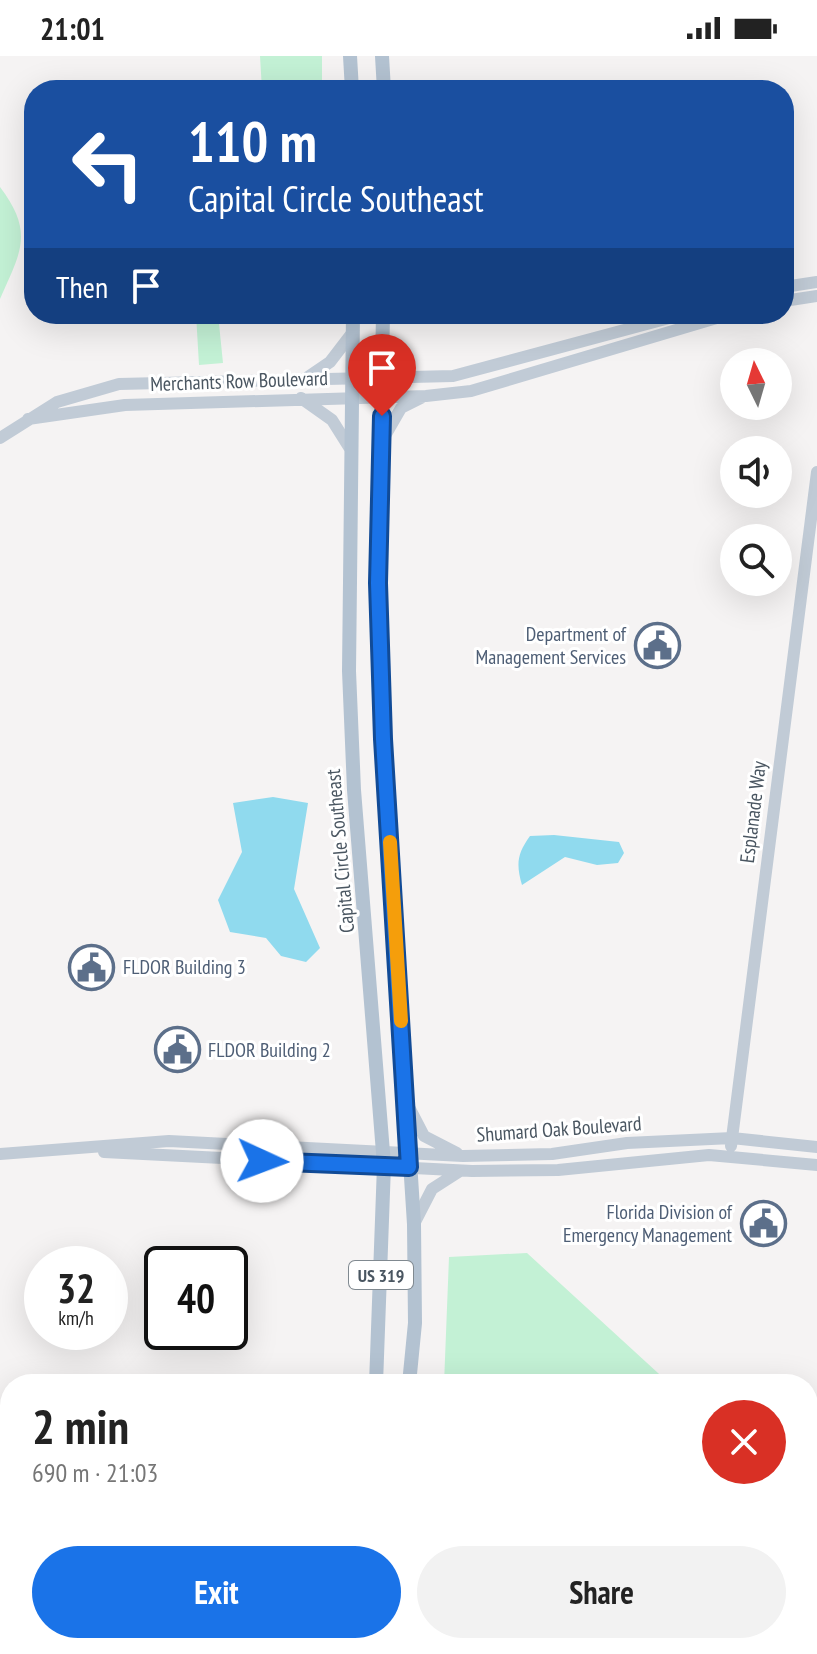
<!DOCTYPE html>
<meta charset="utf-8">
<style>
:root{--surface:#fff;--page:#f2f2f2;--text:#222;--muted:#767676;--accent:#1a73e8}
body{margin:0;font-family:"PT Sans Narrow",sans-serif;background:var(--page);color:var(--text);height:100vh;display:flex;flex-direction:column;font-size:30px;white-space:nowrap}
*{box-sizing:border-box;margin:0}
p{font-size:26px;color:var(--muted)}
.icon{flex:none;width:44px;height:44px;fill:none;stroke:currentColor;stroke-width:2;stroke-linecap:round;stroke-linejoin:round}
.map{position:relative;flex:1;overflow:hidden}
.details{position:absolute;left:0px;top:1318px;width:818px;height:280px;display:flex;flex-direction:column;background:var(--surface);border-radius:32px 32px 0 0;box-shadow:0 8px 32px #0002}
.details>*{flex:none}
.hud{position:absolute;left:24px;top:24px;width:770px;height:244px;border-radius:32px;box-shadow:0 8px 32px #0002;background:#1a4fa0;color:#fff;overflow:hidden}
.needle{width:52px;rotate:355deg}
.buttons{position:absolute;left:720px;top:292px;display:grid;gap:16px}
.buttons a{display:grid;place-items:center;width:72px;height:72px;border-radius:50%;background:var(--surface);box-shadow:0 8px 32px #0002;font-size:40px}
.speed{position:absolute;left:24px;top:1190px;display:flex;gap:16px;font-size:40px;font-weight:700;text-align:center}
.speed>*{display:grid;place-content:center;width:104px;height:104px;border-radius:50%;background:var(--surface);box-shadow:0 8px 32px #0002;line-height:1}
.speed small{font-size:20px;font-weight:400}
.speed .limit{border:4px solid #111;border-radius:12px;background:#fff;color:#111}
.pin{position:absolute;display:grid;place-items:center;width:68px;height:68px;color:#fff;margin:-82px -34px;border-radius:50% 50% 50% 0;rotate:-45deg;box-shadow:0 0 8px #0007}
.pin .icon{rotate:45deg}
.me{position:absolute;width:88px;margin:-44px;rotate:92deg;stroke-linejoin:round;filter:drop-shadow(0 0 6px #0008)}
.turn{display:flex;align-items:center;gap:28px;height:168px;padding:0 32px;font-size:36px}
.turn .icon{width:104px;height:104px;stroke-width:2.5}
.turn b{display:block;font-size:56px;line-height:68px}
.then{display:flex;align-items:center;height:76px;padding:0 32px;background:#0003;gap:16px;font-size:30px}
.round{display:grid;place-items:center;flex:none;width:84px;height:84px;border-radius:42px;background:var(--page)}
.headline{display:flex;align-items:center;justify-content:space-between;height:136px;padding:0 32px}
h1{font-size:48px;font-weight:600;line-height:60px}
.button{display:flex;gap:16px;margin-top:auto;padding:16px 32px}
.button a{flex:1;height:92px;border-radius:48px;background:var(--accent);color:#fff;font-size:32px;font-weight:600;line-height:92px;text-align:center}
.button a+a{background:var(--page);color:var(--text)}
.status{display:flex;justify-content:space-between;align-items:center;height:56px;padding:0 40px;background:var(--surface);direction:ltr}
.status svg{height:22px;fill:currentColor}
.map>svg:first-child{display:block}
.green{fill:#c3f1d5}
.water{fill:#90daee}
.lines{fill:none;stroke-linecap:round;stroke-linejoin:round}
.secondary{stroke:#c1cbd6;stroke-width:12}
.primary{stroke:#b3c2d1;stroke-width:14}
.route-casing{stroke:#114b97;stroke-width:20}
.route{stroke:#1a73e8;stroke-width:14}
.slow{stroke:#f59e0b;stroke-width:14}
.labels{text-anchor:middle;dominant-baseline:central;stroke-width:6;stroke-linejoin:round;paint-order:stroke}
.shield{fill:#fff;stroke:#808990;stroke-width:2}
.shield-label{font-size:18px;font-weight:bold;fill:#4a5661}
.street-label{font-size:20px;fill:#4a5661;stroke:#fff}
.service-label{font-size:20px;fill:#4e5e75;stroke:#fff;text-anchor:end}
</style>
<div class="status"><b>21:01</b><svg viewBox="0 0 49 12"><path d="M0 12V9h3v3zM5 12V6h3v6zM10 12V3h3v9zM15 12V0h3v12zM26 1h20v11H26zM47 4h2v5h-2z"/></svg></div>
<div class="map">
<svg width="817" height="1598" viewBox="0 0 817 1598">
<rect width="100%" height="100%" fill="#f5f3f3"/>
<path class="green" d="M260,0H322V34H262Z
M0,131C35,177 20,197 0,243Z
M196,258H218L223,307L199,309Z
M527,1197L670,1328H444L449,1201Z
M808,1354H817V1598H397L398,1588H808Z"/>
<path class="water" d="M273,741L308,747L294,833L320,892L306,906L281,900L266,882L230,876L218,844L242,796L233,747Z
M554,779L619,786L624,797L618,807L597,809L565,801L522,829C516,808 517,798 530,780Z
M175,1588H310L309,1598H173Z"/>
<g class="lines">
<path class="secondary" d="M784,231L817,226
M784,245L817,240
M308,321L330,306L353,276
M301,342L332,364L349,391
M28,363L125,349L426,340L471,335L730,258
M0,382L57,346L119,328L453,320L684,258
M382,385L401,352L421,342
M409,1051L424,1080L457,1097
M731,1090L817,416
M104,1096L472,1115L558,1114L709,1099L817,1109
M0,1098L169,1085L463,1100L552,1098L627,1087L732,1082L817,1091
M414,1168L432,1133L460,1115"/>
<path class="primary" d="M350,0L352,34
M382,0L384,34
M353,258L349,615L354,734L384,1109L376,1328
M383,258L378,527L383,683L414,1168L415,1267L409,1328
M349,1598L350,1588
M382,1598L383,1588"/>
</g>
<g class="lines">
<defs>
<path id="route" d="M262,1105L409,1111L383,683L378,527L382,360"/>
</defs>
<use href="#route" class="route-casing"/>
<use href="#route" class="route"/>
<path class="slow" d="M390,786L401,965"/>
</g>
<defs>
<symbol id="civic-ring" viewBox="-11 -11 22 22"><circle r="9.5" fill="#fff" stroke="#5c6f8a" stroke-width="1.5"/><path d="M-.6-6.5H3V-4.5H.6V-3L4-1V1h2V6H-6V1h2V-1L-.6-3ZM-1.2 2.5V6h2.4V2.5Z" fill="#5c6f8a"/></symbol>
</defs>
<g fill-rule="evenodd">
<use href="#civic-ring" x="632" y="564" width="51" height="51"/>
<use href="#civic-ring" x="66" y="886" width="51" height="51"/>
<use href="#civic-ring" x="152" y="968" width="51" height="51"/>
<use href="#civic-ring" x="738" y="1142" width="51" height="51"/>
</g>
<g class="labels">
<rect class="shield" x="349" y="1205" width="64" height="28" rx="6"/>
<g class="shield-label">
<text x="381" y="1219">US 319</text>
</g>
<g class="street-label">
<text transform="translate(239 325) rotate(-2)">Merchants Row Boulevard</text>
<text transform="translate(753 756) rotate(-83)">Esplanade Way</text>
<text transform="translate(340 795) rotate(-95)">Capital Circle Southeast</text>
<text transform="translate(559 1073) rotate(-4)">Shumard Oak Boulevard</text>
</g>
<g class="service-label">
<text x="626" y="578">Department of<tspan x="626" dy="23">Management Services</tspan></text>
<text x="123" y="911" text-anchor="start">FLDOR Building 3</text>
<text x="208" y="994" text-anchor="start">FLDOR Building 2</text>
<text x="732" y="1156">Florida Division of<tspan x="732" dy="23">Emergency Management</tspan></text>
</g>
</g>
</svg>
<div class="buttons">
<a><svg class="needle" viewBox="-14 -14 28 28"><path d="M0-13l5 13h-10z" fill="#e53935"/><path d="M0 13l5-13h-10z" fill="#767676"/></svg></a>
<a><svg class="icon" aria-label="sound" viewBox="0 0 24 24"><path d="M4 9h4l5-4v14l-5-4H4zM17 9q2 3 0 6"/></svg></a>
<a><svg class="icon" aria-label="search" viewBox="0 0 24 24"><circle cx="10" cy="10" r="6"/><path d="M15 15l6 6"/></svg></a>
</div>
<div class="speed"><div>32<small>km/h</small></div><div class="limit">40</div></div>
<div class="pin" style="left:382px;top:360px;background:#d93025"><svg class="icon" aria-label="arrive" viewBox="0 0 24 24"><path d="M6 21V4h12l-3 4 3 4H6"/></svg></div>
<svg class="me" style="left:262px;top:1105px" viewBox="-20 -20 40 40"><circle r="19" fill="#fff"/><path d="M0-13L10 11 0 6-10 11z" fill="#1a73e8"/></svg>
<div class="hud">
<div class="turn"><svg class="icon" aria-label="left" viewBox="0 0 24 24"><path d="M17 20v-9H6M10 6l-5 5 5 5"/></svg><div><b>110 m</b>Capital Circle Southeast</div></div>
<div class="then">Then<svg class="icon" aria-label="arrive" viewBox="0 0 24 24"><path d="M6 21V4h12l-3 4 3 4H6"/></svg></div>
</div>
<section class="details">
<div class="headline"><div><h1>2 min</h1><p>690 m · 21:03</p></div><a class="round" style="background:#d93025;color:#fff"><svg class="icon" aria-label="close" viewBox="0 0 24 24"><path d="M6 6l12 12M18 6L6 18"/></svg></a></div>
<div class="button"><a>Exit</a><a>Share</a></div>
</section>
</div>
